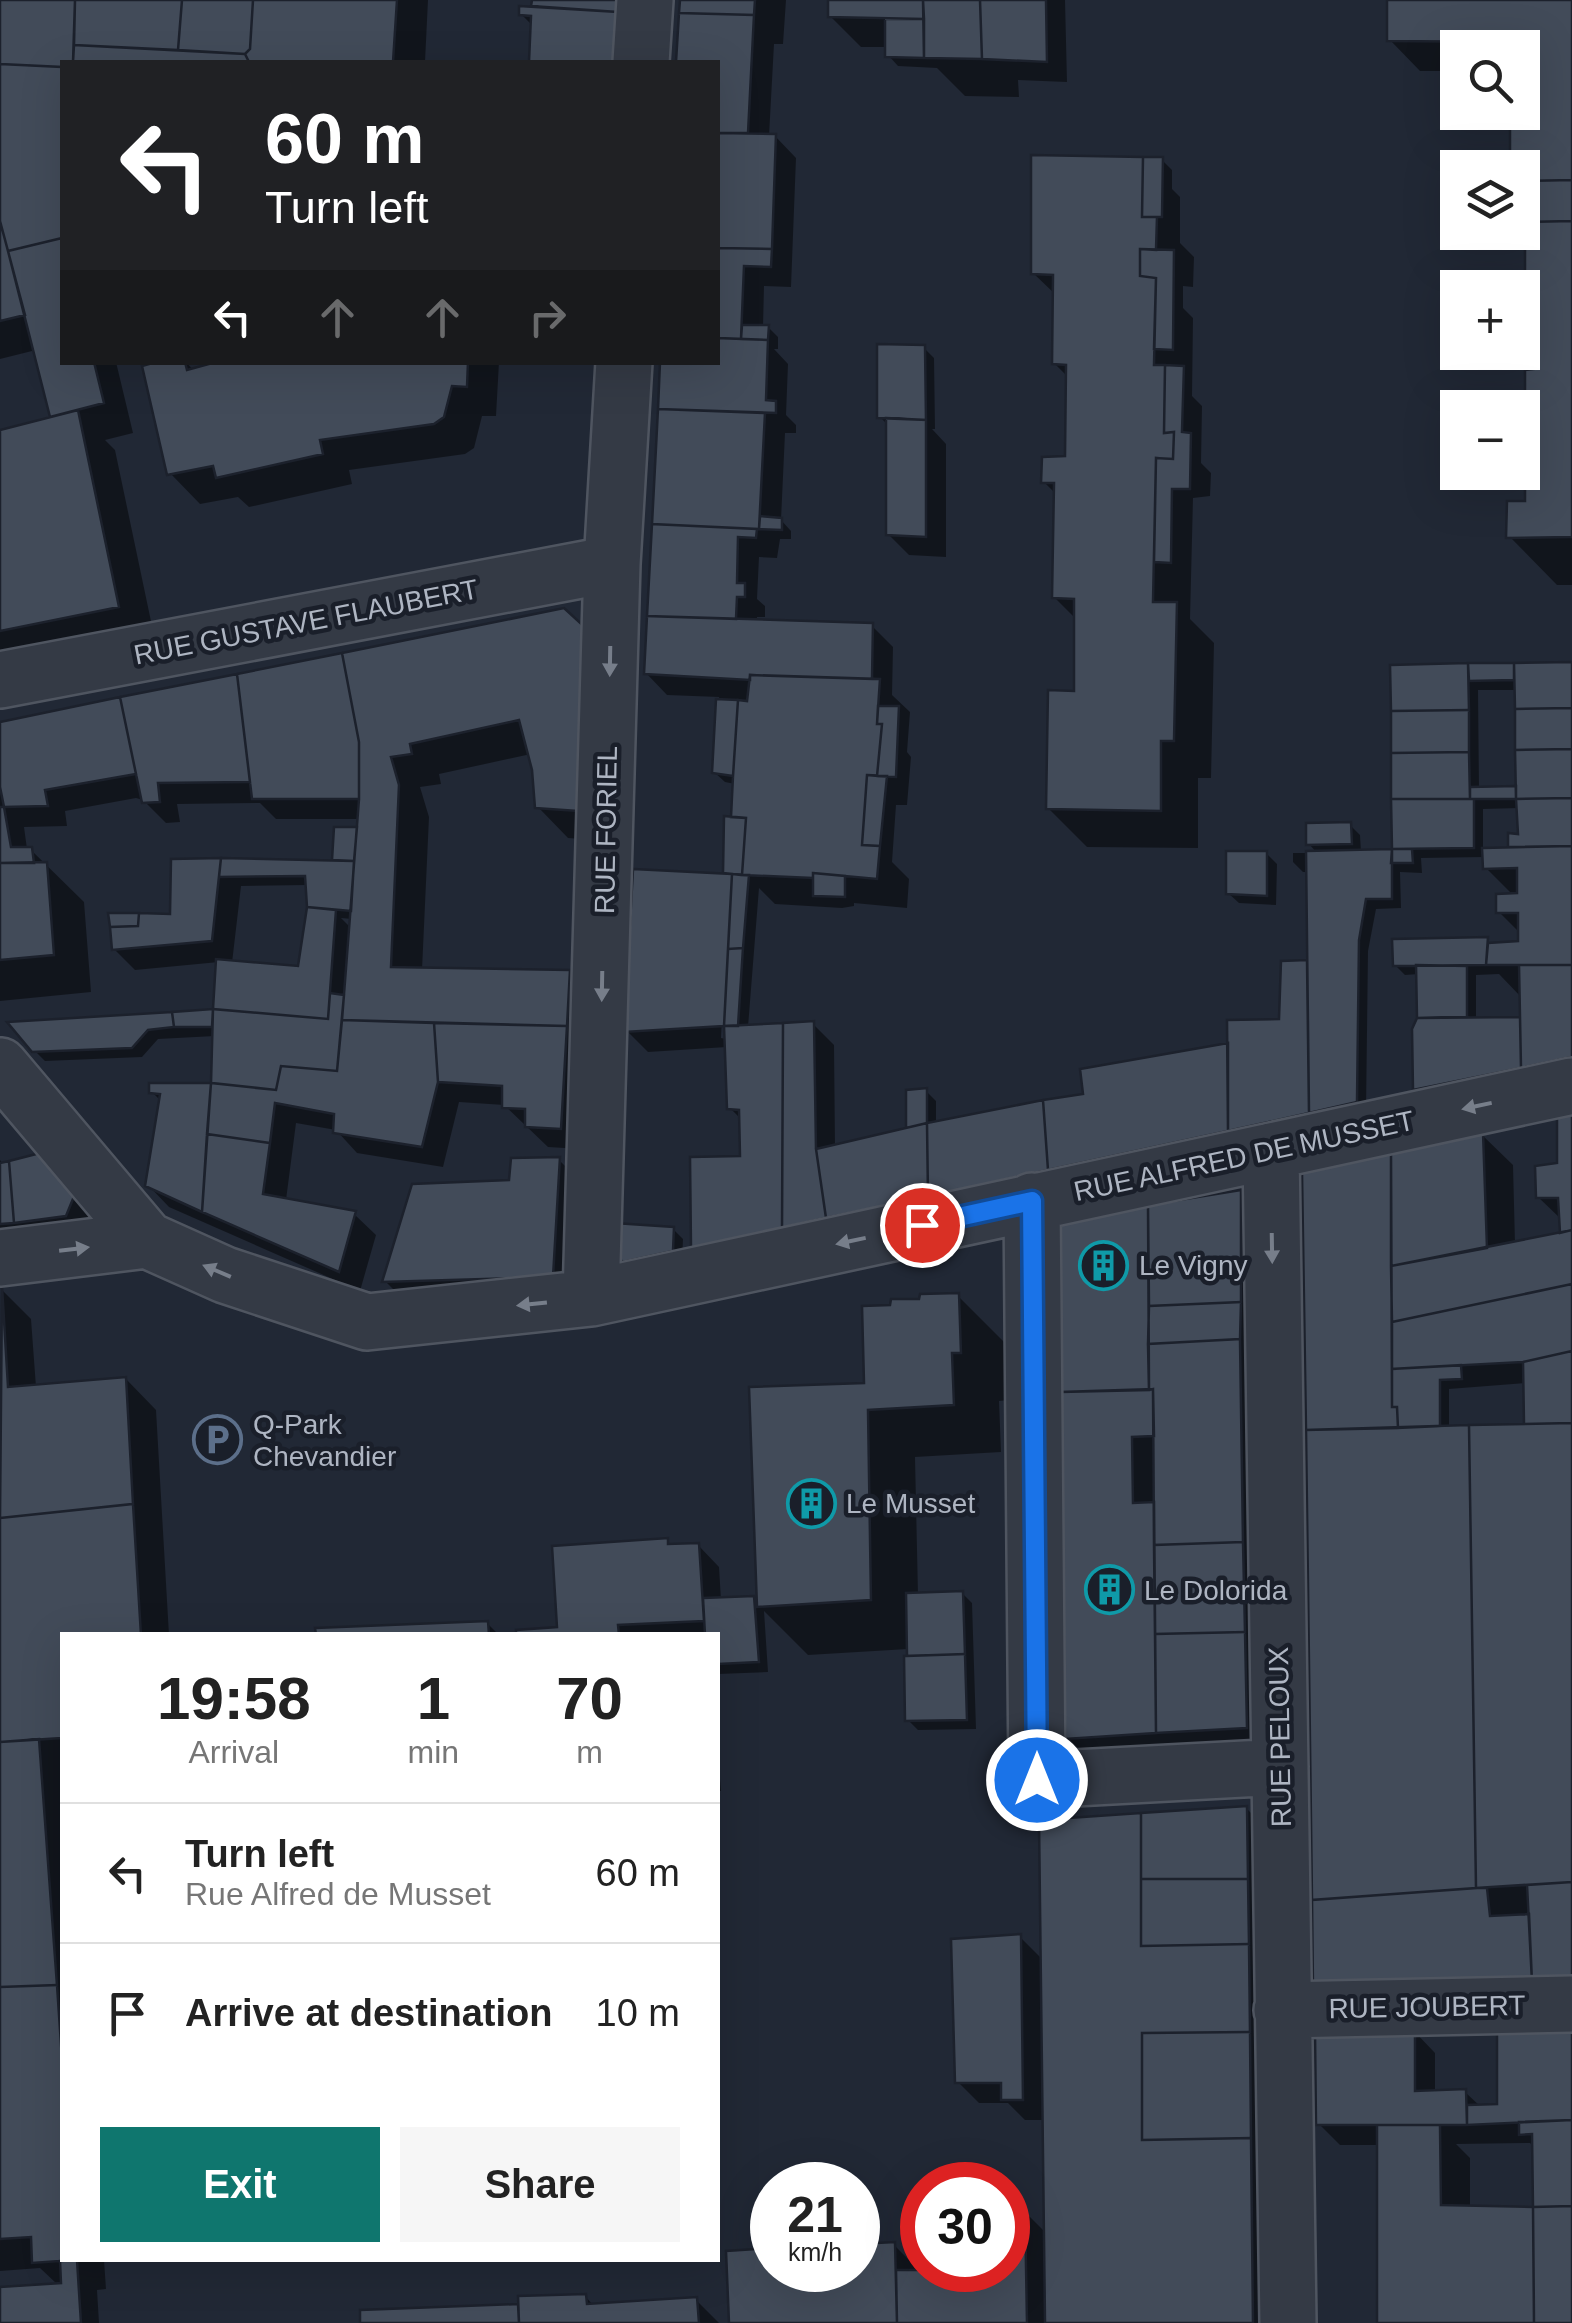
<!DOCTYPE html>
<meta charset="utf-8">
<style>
:root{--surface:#fff;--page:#f6f6f6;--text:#222;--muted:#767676;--line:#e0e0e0;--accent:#0f766e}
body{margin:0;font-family:Helvetica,sans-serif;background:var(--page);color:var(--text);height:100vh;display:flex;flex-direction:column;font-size:38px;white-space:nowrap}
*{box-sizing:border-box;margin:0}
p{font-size:32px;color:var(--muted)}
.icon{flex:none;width:55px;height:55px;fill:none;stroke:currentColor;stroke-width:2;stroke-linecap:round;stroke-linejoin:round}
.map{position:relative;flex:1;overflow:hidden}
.panel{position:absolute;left:60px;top:1632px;width:660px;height:630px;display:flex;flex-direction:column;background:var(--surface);border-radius:0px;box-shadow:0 10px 40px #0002}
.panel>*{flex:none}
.banner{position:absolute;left:60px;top:60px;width:660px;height:305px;border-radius:0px;box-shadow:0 10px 40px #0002;background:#202124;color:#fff;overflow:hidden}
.controls{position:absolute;left:1440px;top:30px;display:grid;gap:20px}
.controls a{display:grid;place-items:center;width:100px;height:100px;border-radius:0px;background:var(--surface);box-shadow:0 10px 40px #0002;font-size:50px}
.speed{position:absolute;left:750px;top:2162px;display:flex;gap:20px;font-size:50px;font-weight:700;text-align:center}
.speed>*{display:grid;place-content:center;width:130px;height:130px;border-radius:50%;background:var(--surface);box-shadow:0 10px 40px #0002;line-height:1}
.speed small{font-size:25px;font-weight:400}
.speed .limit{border:15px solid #d22;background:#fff;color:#111}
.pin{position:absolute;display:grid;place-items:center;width:85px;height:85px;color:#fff;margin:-42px;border:5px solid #fff;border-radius:50%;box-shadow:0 2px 10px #0007}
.me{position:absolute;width:110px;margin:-55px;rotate:0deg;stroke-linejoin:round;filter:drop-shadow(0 0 8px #0008)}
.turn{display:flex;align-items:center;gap:35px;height:210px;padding:0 40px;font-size:45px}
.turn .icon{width:130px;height:130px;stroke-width:2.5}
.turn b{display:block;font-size:70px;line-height:85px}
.lanes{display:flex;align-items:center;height:95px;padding:0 40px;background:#0003;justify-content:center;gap:50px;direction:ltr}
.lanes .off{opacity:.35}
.eta{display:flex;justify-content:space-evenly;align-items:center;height:170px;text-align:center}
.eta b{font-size:60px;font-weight:700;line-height:70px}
.primary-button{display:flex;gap:20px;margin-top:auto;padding:20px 40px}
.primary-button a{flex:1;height:115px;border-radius:0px;background:var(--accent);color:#fff;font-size:40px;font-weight:700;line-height:115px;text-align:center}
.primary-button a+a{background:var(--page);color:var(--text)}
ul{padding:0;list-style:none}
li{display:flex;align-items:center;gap:30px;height:140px;padding:0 40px;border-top:2px solid var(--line)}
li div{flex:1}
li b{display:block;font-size:38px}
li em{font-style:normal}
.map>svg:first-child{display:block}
.shadow{fill:#0007;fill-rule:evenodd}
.building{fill:#424b59;stroke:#1c212c;stroke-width:2.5}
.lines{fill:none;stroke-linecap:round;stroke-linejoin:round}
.street-casing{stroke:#4f5560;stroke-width:60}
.street{stroke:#343a45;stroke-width:55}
.oneway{fill:#777e8a}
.route-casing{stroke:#114b97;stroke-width:25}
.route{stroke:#1a73e8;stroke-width:18}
.labels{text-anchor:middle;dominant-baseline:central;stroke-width:9;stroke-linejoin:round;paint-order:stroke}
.street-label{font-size:28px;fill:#aeb5c2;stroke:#1a1f2a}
.poi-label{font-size:28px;fill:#aeb5c2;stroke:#1a1f2a;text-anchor:start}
</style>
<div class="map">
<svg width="1572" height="2323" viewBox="0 0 1572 2323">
<rect width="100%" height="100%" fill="#212835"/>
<path class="shadow" d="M0,0H428L425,62H62V362H116L133,433L105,440L115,450L156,645L0,676V432L54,418L36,350L0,359Z
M534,0H641L638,62H532L533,26L521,14L534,9Z
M682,0H786L783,44H774L769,136H775L796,158L791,287L764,286L763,327H768L778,337V349H774L788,364L786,415L796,425V433H785L781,520L791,531V539H780L777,558L759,557L757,599L765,606V617H757V622L872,626L893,647L892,695L910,712L907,752L911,757L907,805H896L892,862L909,879L907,908L854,903V906L842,908L775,904L759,888L748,1027L813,1024L834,1045L835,1147L908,1130L926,1091L936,1101V1124L1086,1096L1230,1045L1281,1021L1284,963H1310L1309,872H1303L1293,862V853H1317L1309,844L1350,825L1360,835L1361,852H1394L1392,667L1572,665V2018L1346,2019L1305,1175L1465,1139L1415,1089L1414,1030L1420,1018L1419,974L1405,975L1395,965L1487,940L1492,945L1521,944L1520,933L1499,912L1514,896L1486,868L1485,857L1421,858L1422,873L1400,872L1401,908L1376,909L1368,951L1366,1112L724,1278L694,1247L743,1158L742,1120L730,1108L727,1047L648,1052L627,1031L730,877L726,872L738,820L735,784L725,782L714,772L719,697L667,695L646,673L663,362H718V62H679ZM1478,690H1517L1519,793L1479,789ZM1520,808V836L1510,846L1514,850H1483V809ZM729,883L726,1039L721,1038ZM1499,974L1522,998L1523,1023L1519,1020H1476V975ZM1559,1118L1560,1166L1538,1197L1562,1220V1234L1515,1244L1513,1165L1481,1134ZM1526,1383L1527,1427L1449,1429V1389Z
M831,0H1065L1067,82L1018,80L1019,97L965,96L937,68L898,66L888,55L887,47H861L830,16Z
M1390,0H1572V585H1557L1509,536L1528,503L1537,433V410L1527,400L1537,372V349L1527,340V236L1522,231V48H1458V71H1420L1390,40Z
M1162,160L1172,170V189L1180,197V243L1194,257L1193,287L1183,286V308L1193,318L1192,396L1202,406L1201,463L1211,473L1210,496L1193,498L1190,619L1214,643L1211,778H1198V848L1087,847L1048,808L1077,693V620L1054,597L1056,494L1044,482L1067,459L1069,378L1054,363L1056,295L1033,273Z
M924,348L934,358L935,429H932L946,444V557L909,555L888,534L889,426L880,417Z
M167,362H186L194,371L226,362H499L496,416H482L474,448L465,454L349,470L352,484L249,507L238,497L200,504L170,473Z
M563,610L607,841L568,838L538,807L531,754L439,774L441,784L420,787L429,817L422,970L569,972L599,1003L581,1149L548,1147L504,1105L459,1102L443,1167L357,1153L336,1130L296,1123L286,1200L354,1214L376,1235L360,1291L169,1207L148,1185L161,1101L152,1092L213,1085L215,1036L158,1039L142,1057L45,1061L34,1050L212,1012L216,1016L219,962L135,970L114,949L173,916V861L335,862L336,829L359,830L360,819H276L260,803L177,804L180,822L166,823L143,800L136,798L65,811L67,826L24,827L27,849L31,850L84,902L91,992L0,1001V724ZM308,885L310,910L300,968L232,963L241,886ZM341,918L352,919V929Z
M1266,853L1277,864L1276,905L1239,903L1228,893Z
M47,1154L95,1217L87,1236L0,1246V1160L3,1164Z
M559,1160L580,1181L573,1297L406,1302L385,1281L511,1182Z
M1240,1193L1271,1223L1267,1749L1106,1776L1068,1738L1062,1226Z
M673,1229L683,1239L682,1261L635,1271L616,1253Z
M1,1289L31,1319L36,1387L126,1379L156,1410L169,1635H62V2260H104L106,2289L97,2290L99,2323H0V2289L58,2285L40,2268L0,2271Z
M958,1296L1007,1345L1009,1400L999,1401L1001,1452L915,1457L918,1595L962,1593L972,1603L976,1729L918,1730L908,1720V1649L808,1655L764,1611L768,1672L718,1674V1635H519L560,1630L667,1541L673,1547L698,1545L719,1567L721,1600L753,1598L759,1604L866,1385L892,1308Z
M487,1623L499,1635H318Z
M718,1755L721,1791H718Z
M1246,1808L1267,1829L1290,2323H732L729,2253L772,2251V2270H858V2247L894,2245L921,2272L1008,2270V2211H1024L1047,2234L1046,2120H1025L1008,2103H979L958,2082L1020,1937L1044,1961Z
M1572,2027V2323H1380V2145H1340L1319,2124L1414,2031L1435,2053V2093L1465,2092L1481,2107L1500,2106ZM1530,2143L1534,2147L1535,2209L1470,2208V2158L1456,2144Z
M585,2296L594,2306L696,2300L719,2323H363L362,2312L520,2307Z"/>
<path class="building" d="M0,0H75L73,62H62V67L0,64Z
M75,0H182L178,50L74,45Z
M182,0H253L250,49L245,54L178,50Z
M253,0H397L393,62H249L245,54L250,49Z
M532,0H619L618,12L531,6Z
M680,0H755L754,15L679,13Z
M828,0H923L924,19L828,17Z
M923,0H980L982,59L924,58Z
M980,0H1046L1047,62L982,59Z
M1387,0H1572V180L1522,181V168H1510V112H1522V48H1509V42L1387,41Z
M519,6L618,12L616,62H529L531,16L519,15Z
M679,13L754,15L748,133H718V62H676Z
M885,19H924V58L885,57Z
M74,45L245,54L249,62H73Z
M0,64L62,67V238L8,251L0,221Z
M718,133L776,134L772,249L718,248Z
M1031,155L1143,157L1142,217H1157L1156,250L1140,249V276L1156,278L1154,365H1165L1164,433L1174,432L1173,459L1156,458L1153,602H1177L1174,741H1161V811L1046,809L1048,690L1074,691V599L1052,598L1054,483H1041L1042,457L1065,456L1066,365L1052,364L1053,275L1031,274Z
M1143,157H1163L1162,217H1142Z
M1572,180V221L1522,222V181Z
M0,221L25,315L0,321Z
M1572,221V537L1506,538L1507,501H1525V431H1534L1535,401H1525V370L1534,369L1535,340L1525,341V222Z
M62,238V362H94L104,403L50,417L8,251Z
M718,248L772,249L771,267L744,266L741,339L718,338Z
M1140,249L1174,250L1173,350L1154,349L1156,278L1140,276Z
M742,325H769L768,340L741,339Z
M718,338L768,340L766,400L776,401V413L658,409L660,362H718Z
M877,344L925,345L926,420L877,418Z
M156,362H185L187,370L216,362H468L467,387L452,386L444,417L434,424L320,440L323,454L216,478L213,466L167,475L142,366Z
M1165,365L1184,366L1182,432L1191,433L1190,489H1172L1171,563L1154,562L1156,458L1173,459L1174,432L1164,433Z
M658,409L765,413L759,529L652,524Z
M78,410L119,607L0,631V430Z
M886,418L926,420V537L886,535Z
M760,516L782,518V530L759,529Z
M652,524L757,529L756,538L738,537L737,583H745V597H737L736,619L647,616Z
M564,608L588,630L578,811L535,808L532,770L519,720L410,744L412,754L391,757L399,785L391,967L570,970L567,1026L342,1020L359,799V742L342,653Z
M647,616L873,623L872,679L750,675V680L644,674Z
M342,653L359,742V799H252L237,674Z
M1572,662V708L1515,709L1514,663Z
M1468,663L1469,710L1391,711L1390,665Z
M1468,663H1514V680L1469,681Z
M237,674L250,782L158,783L160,802L142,803L120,697Z
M750,675L880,679L877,724H882L877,776L867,775L862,845L880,846L877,879L813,873V878L742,875L746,818L731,817L733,776L738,700L747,701Z
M120,697L136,774L45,790L48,806L4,807L0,787V722Z
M716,699L738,700L733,776L712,773Z
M878,706H899L896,777L877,776L882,724H877Z
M1572,708V749L1515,750V709Z
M1469,710V752L1391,753V711Z
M1572,749V798L1516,799L1515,750Z
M1469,752L1470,799H1391V753Z
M867,775L887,776L880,846L862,845Z
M1516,786V799H1470V787Z
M1572,798V846L1508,847V833L1518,834L1516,799Z
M1391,799H1474V848L1392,849Z
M0,807H4L11,847H32L34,863H0Z
M724,816L746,818L742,875L723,873Z
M1351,822L1352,844L1306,845V823Z
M334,827H357L354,861L332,860Z
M1572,846V965H1486L1488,943L1518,941V913H1496V894L1517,893V868L1483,869L1482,848Z
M1392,849H1412L1413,863H1391Z
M1392,849V899H1366L1359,940L1357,1102L1309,1113L1306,851Z
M1226,851H1267V896L1226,894Z
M221,858L212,941L112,950L110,927L138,926L139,913L170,914L171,859Z
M221,858L354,861L351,911L307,907L305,876L219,877Z
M47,862L54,955L0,960V863Z
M633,869L732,874L724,1026L624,1032Z
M813,873L845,876V897L813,896Z
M732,874L749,875L743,948L728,949Z
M307,907L336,910L328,1019L213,1009L216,959L298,966Z
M108,913H139L138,926L110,927Z
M1488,937L1486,965L1393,966L1392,939Z
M743,948L738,1026H724L728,949Z
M1307,960L1309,1113L1228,1131L1227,1020L1279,1019L1281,961Z
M1416,965L1467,966V1017L1417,1018Z
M1519,965H1572V1057L1521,1068Z
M330,993L344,995L337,1071L281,1066L276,1090L211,1083L213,1009L328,1019Z
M213,1009L212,1027H174L172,1012Z
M172,1012L174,1027L148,1030L132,1048L32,1052L7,1022Z
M1520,1017L1521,1068L1413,1090L1412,1029L1417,1018Z
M342,1020L434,1023L438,1082L422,1147L333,1133L334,1114L275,1103L270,1143L207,1134L211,1083L276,1090L281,1066L337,1071Z
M814,1021L816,1149L826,1218L782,1228L783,1023Z
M434,1023L567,1026L561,1129L525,1127V1109L502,1108V1086L438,1082Z
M783,1023L782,1228L691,1248L690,1157L740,1156L739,1110L727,1109L724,1026Z
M1228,1043V1131L1048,1170L1043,1100L1083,1094L1080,1069Z
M149,1083H211L202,1212L145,1186L160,1094L149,1093Z
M927,1088V1123L906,1128V1090Z
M1043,1100L1048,1170L928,1197L927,1123Z
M1572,1113V1230L1560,1233L1558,1198H1536L1535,1166L1557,1163V1116Z
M927,1123L928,1197L826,1218L816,1149Z
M1483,1132L1487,1248L1391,1266V1153Z
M207,1134L270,1143L263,1194L356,1211L339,1272L202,1212Z
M48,1151L75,1194L66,1216L14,1223L9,1161Z
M1391,1153L1392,1407H1397L1398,1428L1306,1430L1302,1173Z
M560,1157L553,1277L382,1282L412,1184L509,1180L511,1158Z
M9,1161L14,1223L0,1224V1163Z
M1241,1190V1302L1149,1306L1148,1205Z
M1148,1205L1149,1390L1061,1392L1060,1224Z
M614,1223L674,1227L673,1251L623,1262L613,1254Z
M1572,1230V1284L1392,1322L1391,1266Z
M1572,1284V1351L1523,1362L1392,1369V1322Z
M2,1286L8,1387L126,1377L133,1504L0,1518Z
M959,1293L961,1353H952L954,1405L868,1410L871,1600L757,1607L749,1387L864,1383L862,1306L890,1305L891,1299H919L920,1294Z
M1241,1302L1240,1339L1148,1344L1149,1306Z
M1240,1339L1243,1542L1154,1545L1153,1389L1149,1390L1148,1344Z
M1572,1351V1423L1524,1424L1523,1362Z
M1461,1365L1462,1379L1440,1380V1426L1398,1428L1397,1407H1392V1369Z
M1153,1389L1154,1436L1132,1437L1133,1503L1154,1502L1156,1733L1065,1739L1061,1392Z
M1572,1423V1882L1476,1888L1469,1425Z
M1469,1425L1476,1888L1312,1900L1306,1430Z
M133,1504L141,1635H62V1738L0,1742V1518Z
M668,1538V1544L699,1543L704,1621L618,1625L619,1635H516V1630L557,1627L552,1546Z
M1243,1542L1245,1632L1155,1634L1154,1545Z
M963,1591L965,1654L907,1656L906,1593Z
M754,1596L759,1662L718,1664V1635H705L703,1598Z
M488,1621L489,1635H316L315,1628Z
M1245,1632L1247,1728L1156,1733L1155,1634Z
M965,1654L967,1720L905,1721L904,1656Z
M39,1739L57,1985L0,1987V1742Z
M1247,1806L1248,1879H1141V1813Z
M1141,1813V1946L1249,1944L1250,2032L1142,2033V2140L1251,2138L1253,2323H1045L1039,1820Z
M1141,1879H1248L1249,1944L1141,1946Z
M1572,1882V1980L1532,1982L1527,1885Z
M1476,1888H1487L1490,1916L1529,1914L1532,1982L1313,1990L1312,1900Z
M1021,1934L1023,2100H1001V2083H955L951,1939Z
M57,1985L62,2059V2260H74L32,2263L31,2237L0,2239V1987Z
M1572,2024V2120L1467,2125V2105L1497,2104V2026Z
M1415,2029V2091L1466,2089L1467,2125H1316L1315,2032Z
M1250,2032L1251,2138L1142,2140V2033Z
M1572,2120V2206L1533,2207L1532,2134L1519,2135V2122Z
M1377,2125H1440L1441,2205L1533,2207L1534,2323H1377Z
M1572,2206V2323H1534L1533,2207Z
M1008,2208H1025L1027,2323H897L896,2270H1008Z
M895,2242L897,2323H729L726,2251L772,2248V2270H858V2244Z
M77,2260L81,2323H0V2287L61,2283L60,2261Z
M586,2294L587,2304L697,2297L699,2323H519L518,2296Z
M518,2304L519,2323H360V2310Z"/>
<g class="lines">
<defs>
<path id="street" d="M641,62L645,0
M0,680L612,564
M0,1066L147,1240L225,1275L367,1322L591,1298L1572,1086
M1271,1151L1288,2323
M1032,1201L1037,1780L1280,1767
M0,1258L147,1240
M591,1298L612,564L624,362
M1282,2010L1572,2004"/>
</defs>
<use href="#street" class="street-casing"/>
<use href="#street" class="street"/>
</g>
<defs><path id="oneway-solid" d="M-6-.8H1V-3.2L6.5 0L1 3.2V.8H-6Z" transform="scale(2.5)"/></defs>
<g class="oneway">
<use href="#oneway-solid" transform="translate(610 661) rotate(91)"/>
<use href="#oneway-solid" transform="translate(602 986) rotate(91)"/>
<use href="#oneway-solid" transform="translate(1477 1106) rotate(168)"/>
<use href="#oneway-solid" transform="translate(851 1241) rotate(168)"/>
<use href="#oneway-solid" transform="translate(1272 1248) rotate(89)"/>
<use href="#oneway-solid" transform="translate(74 1249) rotate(-7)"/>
<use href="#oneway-solid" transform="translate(217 1271) rotate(-157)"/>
<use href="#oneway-solid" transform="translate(532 1304) rotate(174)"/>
</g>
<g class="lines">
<defs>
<path id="route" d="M922,1225L1032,1201L1037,1780"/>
</defs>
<use href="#route" class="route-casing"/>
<use href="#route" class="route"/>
</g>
<defs>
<symbol id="building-ring" viewBox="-11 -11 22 22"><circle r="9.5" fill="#1a1f2a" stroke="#0f9aa8" stroke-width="1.5"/><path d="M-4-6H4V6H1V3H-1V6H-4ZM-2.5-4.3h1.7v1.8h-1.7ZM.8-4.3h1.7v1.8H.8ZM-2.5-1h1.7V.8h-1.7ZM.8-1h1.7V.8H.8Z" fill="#0f9aa8"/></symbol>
<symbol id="parking-ring" viewBox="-11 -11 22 22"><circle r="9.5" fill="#1a1f2a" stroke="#5c6f8a" stroke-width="1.5"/><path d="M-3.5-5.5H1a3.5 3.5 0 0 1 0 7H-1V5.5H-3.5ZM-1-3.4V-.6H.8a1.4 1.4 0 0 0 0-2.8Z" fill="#5c6f8a"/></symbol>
</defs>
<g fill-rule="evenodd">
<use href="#building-ring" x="1076" y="1238" width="55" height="55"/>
<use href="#parking-ring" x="190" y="1412" width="55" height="55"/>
<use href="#building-ring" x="784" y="1476" width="55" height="55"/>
<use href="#building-ring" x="1082" y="1562" width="55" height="55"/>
</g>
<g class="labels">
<g class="street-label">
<text transform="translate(306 622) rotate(-11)">RUE GUSTAVE FLAUBERT</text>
<text transform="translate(606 830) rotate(-89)">RUE FORIEL</text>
<text transform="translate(1244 1156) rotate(-12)">RUE ALFRED DE MUSSET</text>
<text transform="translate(1280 1737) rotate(-91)">RUE PELOUX</text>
<text transform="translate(1427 2007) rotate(-1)">RUE JOUBERT</text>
</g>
<g class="poi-label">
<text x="1139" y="1265">Le Vigny</text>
<text x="253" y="1424">Q-Park<tspan x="253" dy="32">Chevandier</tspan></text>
<text x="846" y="1503">Le Musset</text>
<text x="1144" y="1590">Le Dolorida</text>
</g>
</g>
</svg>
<div class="controls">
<a><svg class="icon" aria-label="search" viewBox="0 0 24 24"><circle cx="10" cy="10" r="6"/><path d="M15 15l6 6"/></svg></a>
<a><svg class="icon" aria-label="layers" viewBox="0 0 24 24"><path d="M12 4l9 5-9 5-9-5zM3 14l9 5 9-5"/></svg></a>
<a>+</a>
<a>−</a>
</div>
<div class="speed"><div>21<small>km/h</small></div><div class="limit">30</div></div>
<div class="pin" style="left:922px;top:1225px;background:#d93025"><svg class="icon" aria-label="arrive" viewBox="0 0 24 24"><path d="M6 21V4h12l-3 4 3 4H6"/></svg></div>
<svg class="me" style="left:1037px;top:1780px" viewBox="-20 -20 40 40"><circle r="17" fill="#1a73e8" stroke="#fff" stroke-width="3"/><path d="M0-11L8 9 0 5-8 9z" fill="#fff"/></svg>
<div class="banner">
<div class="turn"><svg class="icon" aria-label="left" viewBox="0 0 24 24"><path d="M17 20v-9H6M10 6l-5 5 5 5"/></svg><div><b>60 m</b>Turn left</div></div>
<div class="lanes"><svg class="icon" aria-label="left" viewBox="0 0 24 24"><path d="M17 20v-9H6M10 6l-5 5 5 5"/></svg><svg class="icon off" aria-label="ahead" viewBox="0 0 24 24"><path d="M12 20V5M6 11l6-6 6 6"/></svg><svg class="icon off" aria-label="ahead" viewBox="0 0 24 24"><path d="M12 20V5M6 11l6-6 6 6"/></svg><svg class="icon off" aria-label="right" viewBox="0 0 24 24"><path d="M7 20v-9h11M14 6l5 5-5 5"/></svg></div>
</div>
<section class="panel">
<div class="eta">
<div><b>19:58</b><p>Arrival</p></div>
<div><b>1</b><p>min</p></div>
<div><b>70</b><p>m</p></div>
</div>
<ul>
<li><svg class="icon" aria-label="left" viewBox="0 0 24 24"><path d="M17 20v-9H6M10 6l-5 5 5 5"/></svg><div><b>Turn left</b><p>Rue Alfred de Musset</p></div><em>60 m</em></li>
<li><svg class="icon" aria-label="arrive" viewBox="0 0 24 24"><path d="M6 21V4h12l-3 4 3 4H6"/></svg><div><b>Arrive at destination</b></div><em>10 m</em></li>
</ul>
<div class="primary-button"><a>Exit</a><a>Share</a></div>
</section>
</div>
